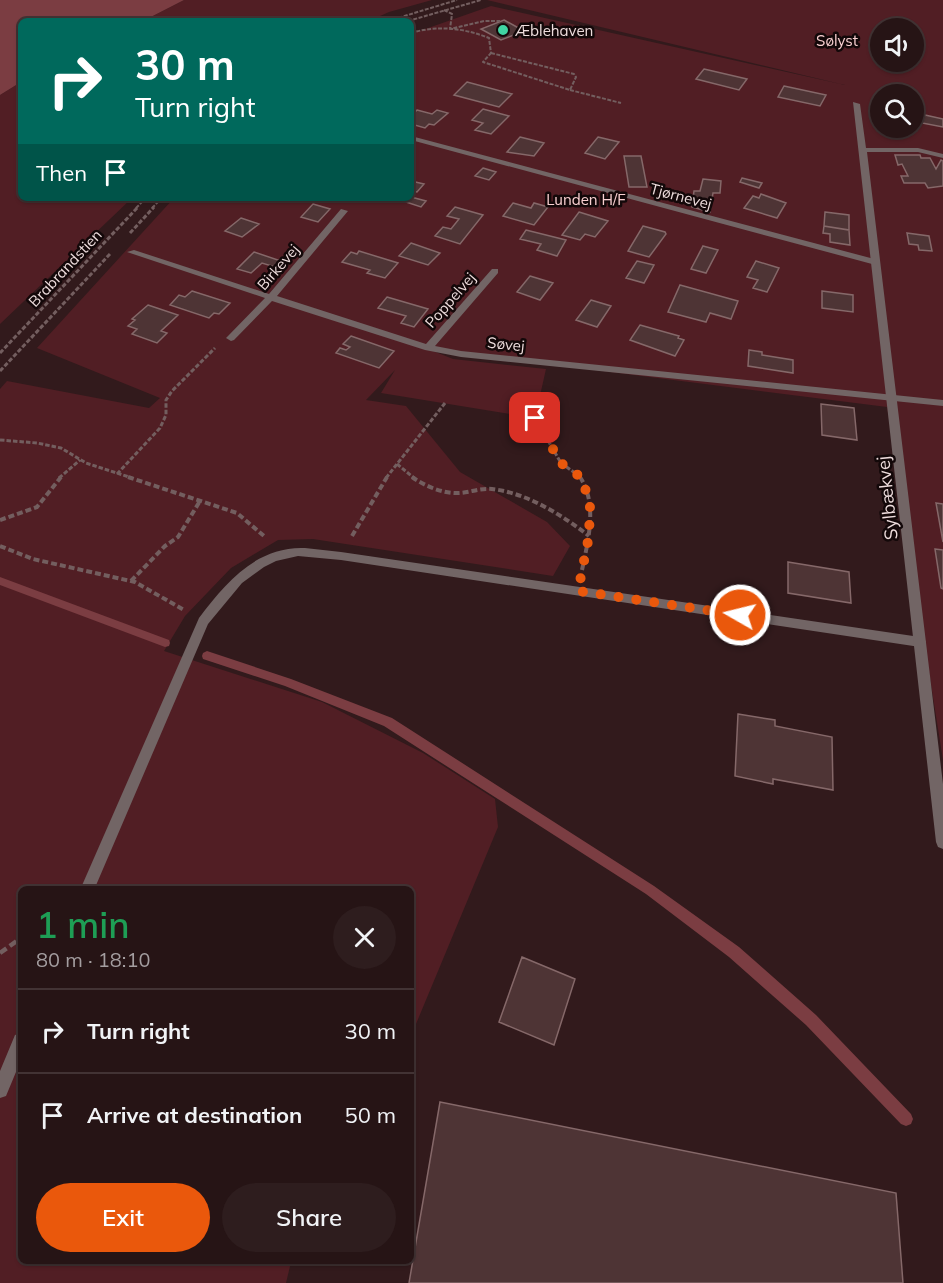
<!DOCTYPE html>
<meta charset="utf-8">
<style>
:root{--surface:#261415;--page:#2e1d1e;--text:#f1f3f6;--muted:#a49ea0;--line:#423334;--accent:#ea580c}
body{margin:0;font-family:Mulish,sans-serif;background:var(--page);color:var(--text);height:100vh;display:flex;flex-direction:column;font-size:22px;white-space:nowrap}
*{box-sizing:border-box;margin:0}
p{font-size:20px;color:var(--muted)}
.icon{flex:none;width:33px;height:33px;fill:none;stroke:currentColor;stroke-width:2;stroke-linecap:round;stroke-linejoin:round}
.map{position:relative;flex:1;overflow:hidden}
.details{position:absolute;left:18px;top:886px;width:396px;height:378px;display:flex;flex-direction:column;background:var(--surface);border-radius:9px;box-shadow:0 2px 4px #0004,0 0 0 2px var(--line)}
.details>*{flex:none}
.guide{position:absolute;left:18px;top:18px;width:396px;height:183px;border-radius:9px;box-shadow:0 2px 4px #0004,0 0 0 2px var(--line);background:#00695c;color:#fff;overflow:hidden}
.controls{position:absolute;left:870px;top:18px;display:grid;gap:12px}
.controls a{display:grid;place-items:center;width:54px;height:54px;border-radius:50%;background:var(--surface);box-shadow:0 2px 4px #0004,0 0 0 2px var(--line);font-size:30px}
.pin{position:absolute;display:grid;place-items:center;width:51px;height:51px;color:#fff;margin:-26px;border-radius:12px;box-shadow:0 3px 9px #0006}
.me{position:absolute;width:66px;margin:-33px;rotate:278deg;stroke-linejoin:round;filter:drop-shadow(0 0 4px #0008)}
.turn{display:flex;align-items:center;gap:21px;height:126px;padding:0 18px;font-size:27px}
.turn .icon{width:78px;height:78px;stroke-width:2.5}
.turn b{display:block;font-size:42px;line-height:51px}
.then{display:flex;align-items:center;height:57px;padding:0 18px;background:#0003;gap:12px;font-size:22px}
.round{display:grid;place-items:center;flex:none;width:63px;height:63px;border-radius:32px;background:var(--page)}
.head{display:flex;align-items:center;justify-content:space-between;height:102px;padding:0 18px}
h1{font-size:36px;font-weight:600;line-height:45px;color:#1e9e55}
.button{display:flex;gap:12px;margin-top:auto;padding:12px 18px}
.button a{flex:1;height:69px;border-radius:36px;background:var(--accent);color:#fff;font-size:24px;font-weight:600;line-height:69px;text-align:center}
.button a+a{background:var(--page);color:var(--text)}
ul{padding:0;list-style:none}
li{display:flex;align-items:center;gap:18px;height:84px;padding:0 18px;border-top:2px solid var(--line)}
li div{flex:1}
li b{display:block;font-size:22px}
li em{font-style:normal}
.map>svg:first-child{display:block}
.green{fill:#511e24;fill-rule:evenodd}
.water{fill:#7b3d42}
.lines{fill:none;stroke-linecap:round;stroke-linejoin:round}
.stream{fill:#7b3d42;fill-rule:evenodd}
.building{fill:#4e3435;stroke:#856869;stroke-width:1.5}
.path-far3{stroke:#735e5f;stroke-width:2;stroke-dasharray:4 1.5;stroke-linecap:butt}
.path-far2{stroke:#735e5f;stroke-width:3;stroke-dasharray:4.5 2;stroke-linecap:butt}
.path-far1{stroke:#735e5f;stroke-width:4;stroke-dasharray:6 3;stroke-linecap:butt}
.path{stroke:#735e5f;stroke-width:4.5;stroke-dasharray:8 4;stroke-linecap:butt}
.service{fill:#726565;fill-rule:evenodd}
.minor{fill:#726565;fill-rule:evenodd}
.route{stroke:#ea580c;stroke-width:10;stroke-dasharray:0 18}
.poi-dot{fill:#40d4a2;stroke:#130809;stroke-width:2}
.labels{text-anchor:middle;dominant-baseline:central;stroke-width:5;stroke-linejoin:round;paint-order:stroke}
.far-poi-label{font-size:15px;fill:#edd;stroke:#130809;text-anchor:start}
.far-park-label{font-size:15px;fill:#f9d0d1;stroke:#130809}
.far-street-label{font-size:15px;fill:#edd;stroke:#130809}
.street-label{font-size:18px;fill:#edd;stroke:#130809}
</style>
<div class="map">
<svg width="943" height="1283" viewBox="0 0 943 1283">
<rect width="100%" height="100%" fill="#321a1c"/>
<path class="green" d="M184,0H432L389,12L369,21H143Z
M487,0H943V760L887,407L428,349L453,359L546,369L535,418L381,393L395,370L366,400L406,406L460,472L547,522L570,546L553,576L313,539L278,540L231,568L185,616L164,651L322,702L423,753L495,799L498,827L411,1036V890H21V1262H291L286,1283H0V389L7,381L149,408L160,398L37,348L174,198H411V34L491,6L845,85ZM880,28H914V62H880ZM880,94H914V128H880Z
M21,82V198H132L0,324V95Z"/>
<path class="water" d="M0,0H184L143,21H21V82L0,95Z"/>
<g class="lines">
<path class="stream" d="M0,577L169,640L170,643L169,646L165,647L0,585Z
M207,651L291,679L392,718L654,886L739,947L816,1015L911,1114L913,1119L911,1124L906,1126L901,1124L806,1025L729,957L646,894L384,726L285,686L203,659L202,656L203,653Z"/>
</g>
<path class="building" d="M504,20L524,31L501,40L481,29Z
M704,69L747,79L739,90L696,79Z
M467,82L512,94L499,107L454,95Z
M784,86L826,95L820,106L778,97Z
M483,109L509,116L491,134L475,130L483,123L472,120Z
M417,110L432,114L437,110L448,113L434,125L429,124L425,128L411,124V116Z
M925,115L943,119V127L922,123Z
M520,137L544,143L534,156L507,152Z
M598,137L619,142L605,159L585,153Z
M895,155H920L921,158H930L936,169L941,160L943,161V186L928,188L925,183H904L901,176H908L902,164L898,165Z
M624,156H641L647,187H629Z
M483,168L496,172L489,180L475,176Z
M742,178L762,183L759,188L740,182Z
M703,179L721,181L720,193H713L710,212L692,207L694,191H700Z
M411,181L424,184L417,192L411,191Z
M761,194L786,203L777,218L744,208L753,196L759,198Z
M411,197L426,201L421,207L400,200Z
M513,203L531,208L534,203L548,207L534,225L503,216Z
M313,204L330,209L318,222L301,217Z
M455,207L483,215L460,244L435,236L443,227L451,229L459,219L447,216Z
M579,212L608,221L595,237L585,234L580,240L562,235Z
M825,212L849,215V230L824,226Z
M241,218L259,224L242,237L225,231Z
M643,226L665,232L666,234L649,257L628,251Z
M824,226L849,230L850,245L830,242V234L823,233Z
M526,230L566,240L557,256L537,250L541,244L520,239Z
M907,233L929,236L932,251L919,250L918,245L909,244Z
M411,243L440,253L428,265L399,256Z
M703,246L718,250L706,273L691,269Z
M359,251L398,263L385,278L367,273L370,270L342,262L351,252L357,254Z
M254,252L281,261L275,267L262,263L251,273L237,269Z
M637,261L654,265L644,283L626,278Z
M756,261L779,268L767,292L753,288L758,280L747,277Z
M530,276L553,283L540,300L517,292Z
M680,285L738,301L731,319L710,313L706,322L668,312Z
M192,291L230,303L219,314L214,313L209,318L170,305L179,295L185,297Z
M822,291L853,295V312L822,308Z
M387,297L428,309L414,327L401,323L406,316L378,308Z
M591,300L611,306L597,327L576,320Z
M148,305L178,315L161,331L167,333L157,343L132,334L137,329L128,326L135,320L132,319Z
M640,325L679,336L678,338L684,340L675,356L630,340Z
M351,336L394,351L379,368L336,353L340,348L346,350L350,347L343,344Z
M749,350L762,352V355L793,360V373L748,366Z
M821,404L854,408L857,440L822,435Z
M936,503L943,504V542Z
M935,549L943,550V589L941,588Z
M788,562L849,572L851,603L788,593Z
M738,714L775,720V726L832,737L833,790L773,779V784L735,776Z
M522,957L575,979L554,1045L499,1022Z
M440,1102L896,1193L903,1283H409Z"/>
<g class="lines">
<path class="path-far3" d="M444,10L452,14L450,29L484,21H500
M388,21L457,0
M408,21L481,0
M411,33C437,25 464,28 489,38L491,53
M491,53L574,74L576,77L570,90L483,62Z
M570,90L621,103
M136,208L146,198
M152,208L162,198"/>
<path class="path-far2" d="M130,233L154,207
M0,353L138,207
M0,371L110,254
M535,418L561,463L582,478
M0,440L37,443L61,448L86,463L132,478
M397,464L414,478
M117,474L160,428L166,415V400L172,391L215,348
M59,478L80,460
M386,478L445,403"/>
<path class="path-far1" d="M128,477L237,513L264,536
M412,477C425,486 443,494 460,493C471,492 481,488 492,489C527,493 562,515 589,536
M580,477C598,504 588,541 582,570
M0,520L37,507L61,477
M352,536L387,477
M0,546L33,559L135,582L184,610
M131,581L165,546L178,537L200,501"/>
<path class="path" d="M0,953L21,938"/>
<path class="service" d="M411,136L878,260L879,262L872,264L411,140Z
M341,209L348,211L277,296L426,344L492,269H498V273L435,346L461,351L943,400V406L461,357L425,350L272,301L234,340L231,341L226,338L228,336L265,298L127,252L134,250L269,294Z
M305,548L341,552L920,637L924,638L926,642L924,646L920,647L341,560L298,556L276,561L264,567L242,583L208,624L94,890H80L199,618C226,582 257,546 305,548Z
M21,1033V1060L6,1096L0,1098V1071L15,1035Z"/>
<path class="minor" d="M853,102L860,104L866,148H918L943,154V158L918,152H867L943,784V849L938,847L936,842Z"/>
</g>
<g class="lines">
<path class="route" d="M535,418L561,463L582,478L590,505L589,536L578,591L740,615"/>
</g>
<circle class="poi-dot" cx="503" cy="30" r="6"/>
<g class="labels">
<g class="far-poi-label">
<text x="515" y="30">Æblehaven</text>
</g>
<g class="far-park-label">
<text x="837" y="40">Sølyst</text>
<text x="586" y="199">Lunden H/F</text>
</g>
<g class="far-street-label">
<text transform="translate(681 196) rotate(15)">Tjørnevej</text>
<text transform="translate(278 267) rotate(-49)">Birkevej</text>
<text transform="translate(65 268) rotate(-47)">Brabrandstien</text>
<text transform="translate(450 300) rotate(-49)">Poppelvej</text>
<text transform="translate(506 344) rotate(6)">Søvej</text>
</g>
<g class="street-label">
<text transform="translate(887 498) rotate(-96)">Sylbækvej</text>
</g>
</g>
</svg>
<div class="controls">
<a><svg class="icon" aria-label="sound" viewBox="0 0 24 24"><path d="M4 9h4l5-4v14l-5-4H4zM17 9q2 3 0 6"/></svg></a>
<a><svg class="icon" aria-label="search" viewBox="0 0 24 24"><circle cx="10" cy="10" r="6"/><path d="M15 15l6 6"/></svg></a>
</div>
<div class="pin" style="left:535px;top:418px;background:#d93025"><svg class="icon" aria-label="arrive" viewBox="0 0 24 24"><path d="M6 21V4h12l-3 4 3 4H6"/></svg></div>
<svg class="me" style="left:740px;top:615px" viewBox="-20 -20 40 40"><circle r="17" fill="#ea580c" stroke="#fff" stroke-width="3"/><path d="M0-11L8 9 0 5-8 9z" fill="#fff"/></svg>
<div class="guide">
<div class="turn"><svg class="icon" aria-label="right" viewBox="0 0 24 24"><path d="M7 20v-9h11M14 6l5 5-5 5"/></svg><div><b>30 m</b>Turn right</div></div>
<div class="then">Then<svg class="icon" aria-label="arrive" viewBox="0 0 24 24"><path d="M6 21V4h12l-3 4 3 4H6"/></svg></div>
</div>
<section class="details">
<div class="head"><div><h1>1 min</h1><p>80 m · 18:10</p></div><a class="round"><svg class="icon" aria-label="close" viewBox="0 0 24 24"><path d="M6 6l12 12M18 6L6 18"/></svg></a></div>
<ul>
<li><svg class="icon" aria-label="right" viewBox="0 0 24 24"><path d="M7 20v-9h11M14 6l5 5-5 5"/></svg><div><b>Turn right</b></div><em>30 m</em></li>
<li><svg class="icon" aria-label="arrive" viewBox="0 0 24 24"><path d="M6 21V4h12l-3 4 3 4H6"/></svg><div><b>Arrive at destination</b></div><em>50 m</em></li>
</ul>
<div class="button"><a>Exit</a><a>Share</a></div>
</section>
</div>
